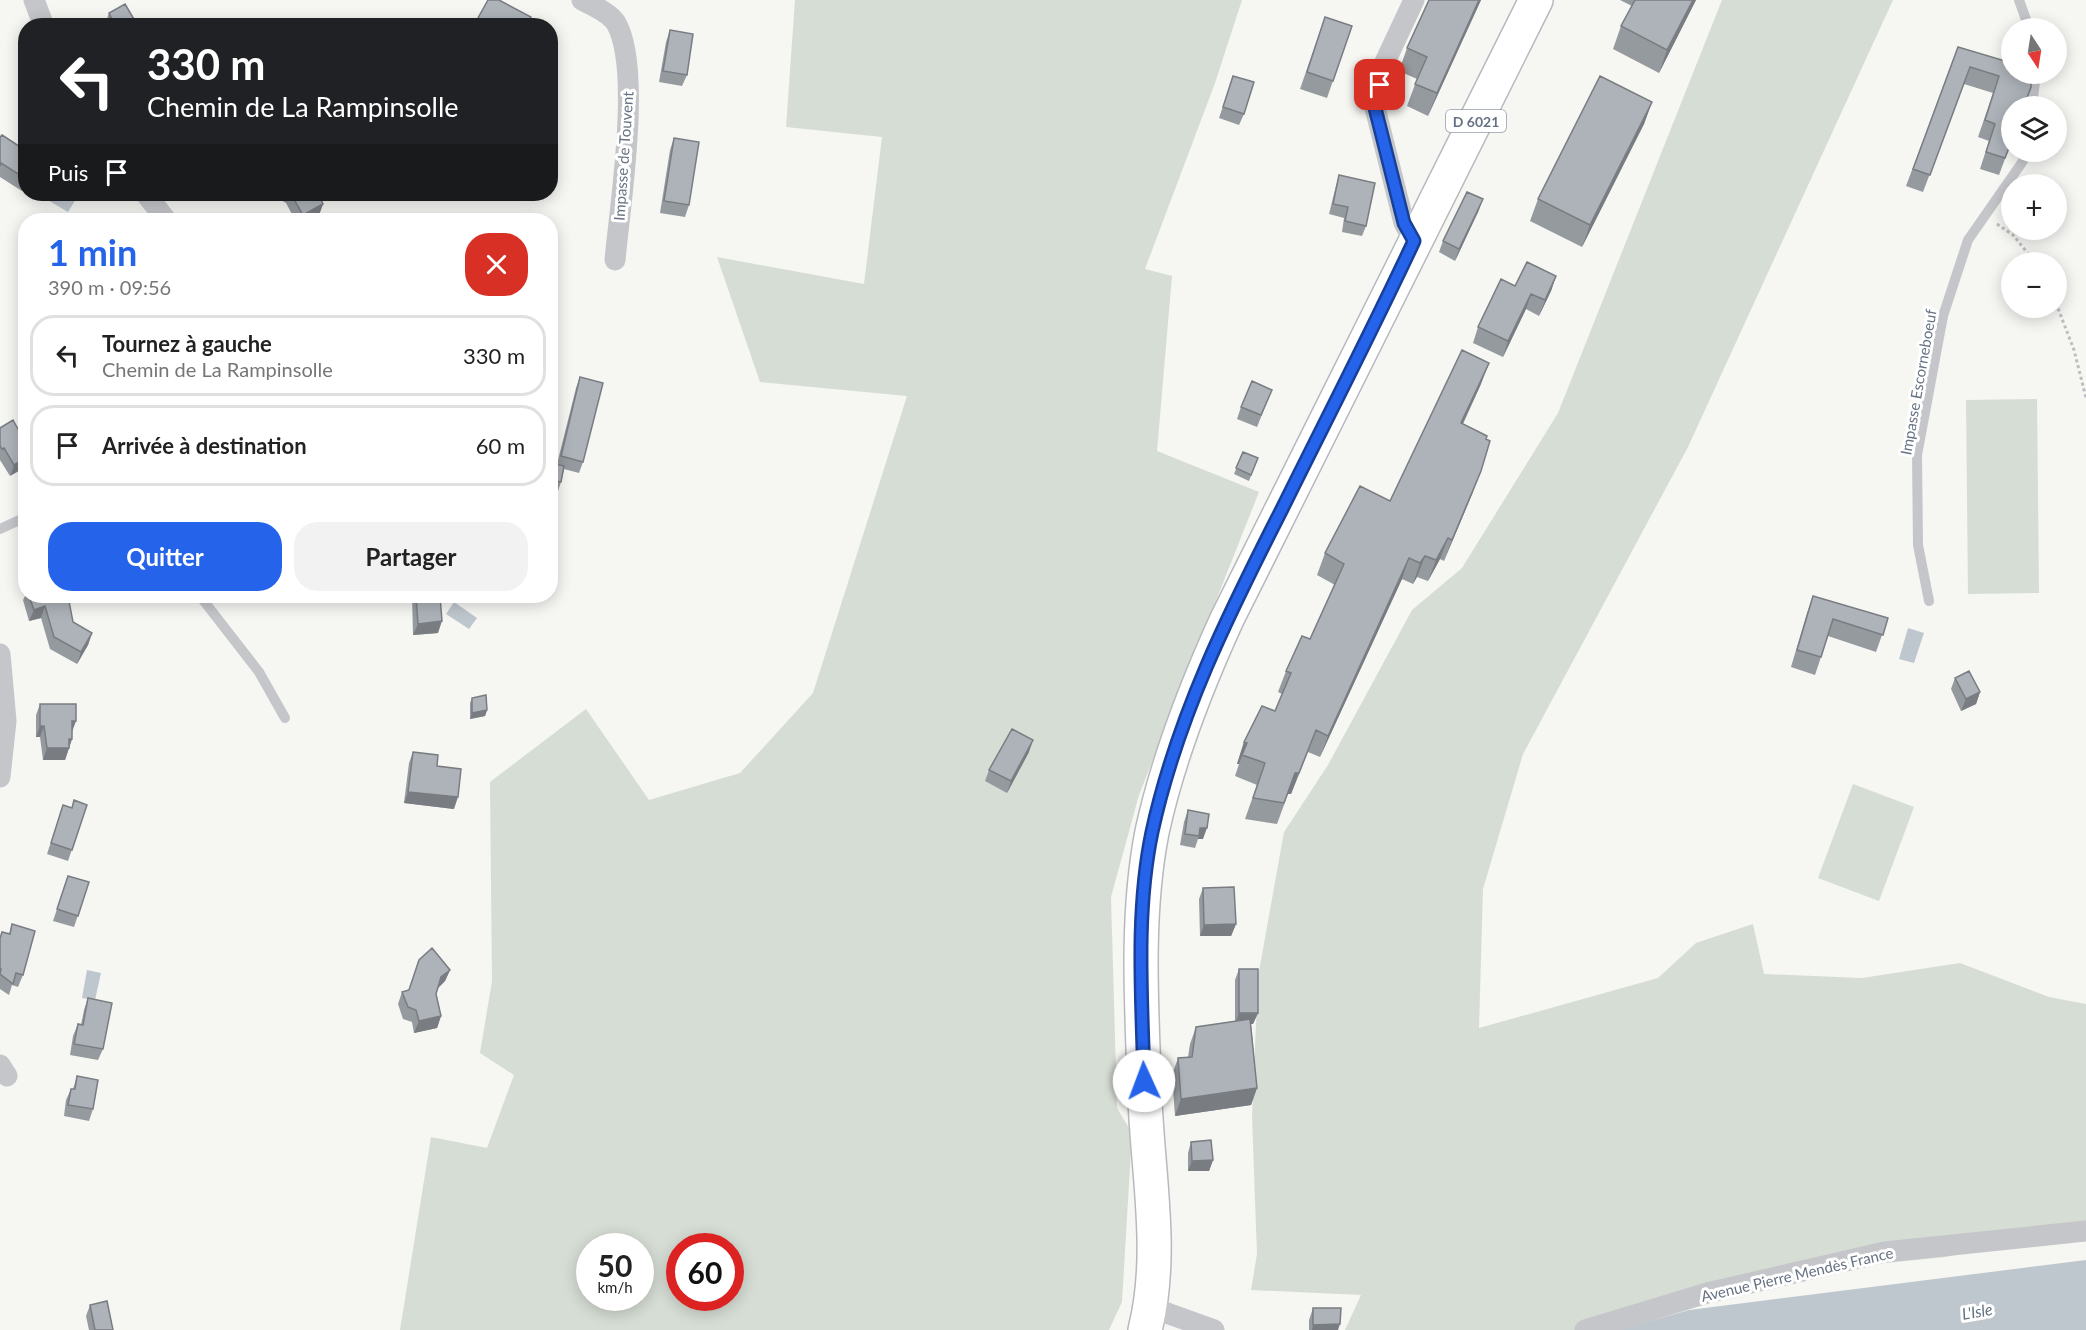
<!DOCTYPE html>
<html lang="fr">
<meta charset="utf-8">
<style>
:root{--surface:#fff;--page:#f2f2f2;--text:#222;--muted:#767676;--line:#e0e0e0;--accent:#2563eb}
body{margin:0;font-family:Lato,sans-serif;background:var(--page);color:var(--text);height:100vh;display:flex;flex-direction:column;font-size:22px;white-space:nowrap}
*{box-sizing:border-box;margin:0}
p{font-size:20px;color:var(--muted)}
.icon{flex:none;width:33px;height:33px;fill:none;stroke:currentColor;stroke-width:2;stroke-linecap:round;stroke-linejoin:round}
.map{position:relative;flex:1;overflow:hidden}
.drawer{position:absolute;left:18px;top:213px;width:540px;height:390px;display:flex;flex-direction:column;background:var(--surface);border-radius:24px;box-shadow:0 3px 15px #0003}
.drawer>*{flex:none}
.banner{position:absolute;left:18px;top:18px;width:540px;height:183px;border-radius:24px;box-shadow:0 3px 15px #0003;background:#202124;color:#fff;overflow:hidden}
.needle{width:39px;rotate:168deg}
.buttons{position:absolute;left:2001px;top:18px;display:grid;gap:12px}
.buttons a{display:grid;place-items:center;width:66px;height:66px;border-radius:50%;background:var(--surface);box-shadow:0 3px 15px #0003;font-size:30px}
.speed{position:absolute;left:576px;top:1233px;display:flex;gap:12px;font-size:30px;font-weight:700;text-align:center}
.speed>*{display:grid;place-content:center;width:78px;height:78px;border-radius:50%;background:var(--surface);box-shadow:0 3px 15px #0003;line-height:1}
.speed small{font-size:15px;font-weight:400}
.speed .limit{border:9px solid #d22;background:#fff;color:#111}
.pin{position:absolute;display:grid;place-items:center;width:51px;height:51px;color:#fff;margin:-26px;border-radius:12px;box-shadow:0 3px 9px #0006}
.me{position:absolute;width:66px;margin:-33px;rotate:358deg;stroke-linejoin:round;filter:drop-shadow(0 0 4px #0008)}
.turn{display:flex;align-items:center;gap:21px;height:126px;padding:0 30px;font-size:27px}
.turn .icon{width:78px;height:78px;stroke-width:2.5}
.turn b{display:block;font-size:42px;line-height:51px}
.then{display:flex;align-items:center;height:57px;padding:0 30px;background:#0003;gap:12px;font-size:22px}
.round{display:grid;place-items:center;flex:none;width:63px;height:63px;border-radius:24px;background:var(--page)}
.overview{display:flex;align-items:center;justify-content:space-between;height:102px;padding:0 30px}
h1{font-size:36px;font-weight:700;line-height:45px;color:var(--accent)}
.cta{display:flex;gap:12px;margin-top:auto;padding:12px 30px}
.cta a{flex:1;height:69px;border-radius:24px;background:var(--accent);color:#fff;font-size:24px;font-weight:700;line-height:69px;text-align:center}
.cta a+a{background:var(--page);color:var(--text)}
ul{padding:0;list-style:none}
li{display:flex;align-items:center;gap:18px;height:81px;margin:0 12px 9px;padding:0 18px;border:3px solid var(--line);border-radius:24px}
li div{flex:1}
li b{display:block;font-size:22px}
li em{font-style:normal}
.map>svg:first-child{display:block}
.green{fill:#d6ddd4;fill-rule:evenodd}
.water{fill:#bfc7ce}
.lines{fill:none;stroke-linecap:round;stroke-linejoin:round}
.primary-casing{stroke:#b7b9be;stroke-width:36}
.path{stroke:#bbbdbf;stroke-width:3;stroke-dasharray:3 3;stroke-linecap:butt}
.lane{stroke:#c4c6ca;stroke-width:10}
.street{stroke:#c4c6ca;stroke-width:21}
.primary{stroke:#fff;stroke-width:33}
.wall{fill:#959a9f}
.shaded-wall{fill:#797d82}
.building{fill:#adb3b9;stroke:#797d82;stroke-width:1.5}
.route-casing{stroke:#184099;stroke-width:15}
.route{stroke:#2563eb;stroke-width:10}
.labels{text-anchor:middle;dominant-baseline:central;stroke-width:6;stroke-linejoin:round;paint-order:stroke}
.shield{fill:#fff;stroke:#949ca8;stroke-width:1.5}
.shield-label{font-size:14px;font-weight:bold;fill:#667283}
.street-label{font-size:15px;fill:#667283;stroke:#fff}
.water-label{font-size:16px;font-style:italic;fill:#61737f;stroke:#fff}
</style>
<div class="map">
<svg width="2086" height="1330" viewBox="0 0 2086 1330">
<rect width="100%" height="100%" fill="#f6f6f3"/>
<path class="green" d="M795,0H1242L1215,83L1145,269L1172,276L1157,451L1259,492L1139,795L1111,897L1117,1108L1132,1133L1122,1302L1109,1330H400L431,1137L487,1148L514,1075L480,1053L492,981L490,782L586,709L649,800L740,773L813,693L907,396L760,382L717,257L864,284L882,137L786,127ZM590,1246H640V1298H590ZM680,1246H730V1298H680Z
M1722,0H1893L1688,447L1523,754L1483,889L1479,1028L1658,978L1696,943L1753,924L1764,974L1862,978L1960,963L2049,997L2086,1004V1233L2027,1240L1946,1257L1876,1264L1788,1281L1612,1330H1345L1361,1295L1251,1290L1257,1254L1252,1117L1258,977L1284,832L1328,765L1412,610L1462,568L1558,413Z
M2037,399L2039,593L1968,594L1966,400Z
M1853,784L1914,807L1879,901L1818,878Z"/>
<path class="water" d="M43,194H67L76,199L68,212L41,196Z
M454,602L477,618L469,629L446,614Z
M1908,628L1924,633L1914,663L1899,659Z
M87,970L101,973L95,1000L82,998Z
M2086,1260V1330H1618L1689,1310Z"/>
<g class="lines">
<defs>
<path id="primary" d="M1145,1330C1164,1255 1148,1176 1145,1100C1142,1012 1135,919 1152,832C1168,758 1196,687 1227,619L1536,0"/>
</defs>
<use href="#primary" class="primary-casing"/>
<path class="path" d="M1997,224L2013,235L2035,262
M2056,303L2074,350L2086,398"/>
<path class="lane" d="M2019,0L2029,28
M2032,106L2036,74
M0,529L26,517
M200,596L259,672L285,718
M1929,601L1918,545L1917,455L1943,316L1968,240L2023,161L2025,152"/>
<path class="street" d="M34,0L44,26
M582,0C593,6 609,12 616,23C642,68 620,205 615,260
M1414,0L1385,62L1375,108L1404,223L1414,241
M146,194L166,220
M0,654L6,721L0,777
M0,1065L7,1076
M1150,1311L1164,1312L1214,1330
M1585,1330L1707,1293L1885,1252L2086,1231"/>
<use href="#primary" class="primary"/>
</g>
<path class="wall" d="M1429,0H1481L1428,116L1407,106L1417,79L1399,71L1407,48Z
M1620,0H1696L1659,73L1613,49L1621,26L1632,6Z
M109,13L138,26H105V24Z
M478,18L528,26H475Z
M1352,26L1327,98L1300,89L1319,34Z
M670,30L687,75L682,86L659,82L666,42Z
M1958,47L2021,80L2012,140L1999,175L1980,169L1989,141L1978,137L1993,93L1964,84L1923,192L1906,186Z
M1233,76L1244,114L1239,125L1219,118Z
M1652,102L1644,124L1582,247L1530,221L1538,199Z
M0,137L26,155V186L22,191L0,177Z
M674,138L689,205L685,217L660,213L670,150Z
M1339,175L1366,226L1362,236L1342,232L1344,218L1329,214L1336,186Z
M271,194H318L323,204L319,215L309,220H295L286,203Z
M1479,210L1455,261L1439,252L1443,241Z
M1556,276L1551,291L1539,316L1526,309L1503,357L1473,343L1478,327L1515,286Z
M580,377L583,462L579,473L564,469L561,482L557,494L550,492V463L557,464L576,388Z
M1481,384L1463,424L1473,492L1444,561L1440,559L1428,581L1417,577L1413,584L1402,579L1320,757L1308,752L1291,794H1288L1277,824L1245,819L1257,785L1235,776L1239,764H1237L1244,742L1275,711L1282,694L1278,692L1286,671L1310,639L1335,585L1317,575L1325,553L1390,501Z
M1272,390L1257,427L1237,419L1241,407Z
M0,428L23,438L26,436L10,476L0,460Z
M1243,452L1258,458L1249,481L1234,474Z
M26,526V553L20,538L24,527Z
M26,594V596H68L73,622L92,633L88,645L77,664L50,649L41,618L29,621L23,600Z
M412,596H443L442,597H440L438,633L413,635Z
M1813,596L1888,618L1876,652L1828,636L1815,675L1791,667L1807,613Z
M1955,678L1980,692L1976,704L1961,711L1951,689Z
M472,698L487,710L485,716L470,719V703Z
M40,704L72,732V739L65,760H43L40,737H36V715Z
M413,752L437,766L454,809L404,803L409,763Z
M1029,752L1007,793L985,781L989,770Z
M63,805L71,808L87,805L68,861L47,854Z
M1188,810L1203,839H1198L1195,848L1180,845L1184,822Z
M68,876L89,882L74,927L53,921Z
M1203,888L1236,924L1231,936H1200L1199,899Z
M12,924L23,975L18,987L12,985L9,995L0,989V937L9,934Z
M419,960L450,970L445,981L438,988L436,994L441,1016L437,1028L414,1033L412,1022L403,1019L398,1004L402,992L408,991Z
M1239,969L1258,1013L1253,1024H1251L1257,1088L1251,1105L1175,1116L1172,1075L1178,1058L1188,1057L1190,1044L1196,1027L1235,1021V980Z
M88,998L103,1049L98,1060L70,1055L73,1036L78,1024L81,1025L84,1010Z
M77,1076L93,1109L89,1121L64,1116L66,1100L71,1089H73Z
M1191,1142L1213,1160L1209,1171H1188V1153Z
M90,1305L113,1330H89L86,1316Z
M1313,1308L1338,1330H1309V1320Z"/>
<path class="shaded-wall" d="M1479,0H1481L1428,116L1437,93Z
M1693,0H1696L1659,73L1667,50Z
M1652,102L1644,124L1582,247L1590,225Z
M1483,199L1479,210L1455,261L1459,249Z
M323,204L319,215L309,220H300L303,215Z
M1556,276L1551,291L1539,316L1545,300Z
M1531,294L1526,309L1503,357L1508,341Z
M1489,363L1481,384L1453,444L1461,423Z
M26,458V467L10,476L14,465Z
M1481,471L1473,492L1444,561L1452,540Z
M1448,538L1440,559L1428,581L1436,560Z
M1425,556L1417,577L1413,584L1420,563Z
M1409,558L1402,579L1320,757L1328,736Z
M45,606L41,618L29,621L34,610Z
M442,621L438,633L413,635L418,624Z
M92,633L88,645L77,664L81,652Z
M1980,692L1976,704L1961,711L1966,699Z
M487,710L485,716L470,719L472,713Z
M72,721H76L72,732Z
M40,726H44L40,737H36Z
M1316,730L1291,794H1287L1295,773Z
M69,739H72L65,760H43L47,748Z
M1033,740L1029,752L1007,793L1011,781Z
M1244,742L1247,743L1239,764H1237Z
M408,792L458,797L454,809L404,803Z
M1200,828H1207L1203,839H1198Z
M1236,924L1231,936H1200L1204,925Z
M450,970L445,981L437,989L441,977Z
M1239,1013H1258L1253,1024H1235Z
M441,1016L437,1028L414,1033L419,1021Z
M1257,1088L1251,1105L1175,1116L1181,1099Z
M1213,1160L1209,1171H1188L1192,1161Z
M1340,1324L1338,1330H1312L1313,1325Z"/>
<path class="building" d="M488,0H499L531,17L527,26H493L478,18Z
M1429,0H1479L1437,93L1415,84L1427,57L1407,48Z
M1635,0H1693L1667,50L1621,26Z
M125,4L138,26H115L109,13Z
M1325,17L1352,26L1333,81L1307,72Z
M670,30L693,34L687,75L663,71Z
M1958,47L2012,63V74H2024L2021,80L2031,83V87L2024,106H2012V140L2005,158L1986,152L1995,124L1985,120L1999,76L1970,67L1930,175L1913,169Z
M1233,76L1254,82L1244,114L1223,107Z
M1600,76L1652,102L1590,225L1538,199Z
M2,135L25,150L23,153L26,155V179L1,163L0,166V137Z
M674,138L699,142L689,205L664,201Z
M1339,175L1375,183L1366,226L1345,221L1348,207L1333,204Z
M1467,192L1483,199L1459,249L1443,241Z
M291,194H318L323,204L303,215Z
M1527,262L1556,276L1545,300L1531,294L1508,341L1478,327L1501,279L1515,286Z
M1462,350L1489,363L1461,423L1487,436L1486,439L1490,441L1481,471L1452,540L1448,538L1436,560L1425,556L1420,563L1409,558L1328,736L1316,730L1299,773H1295L1284,803L1253,798L1265,763L1242,755L1247,743L1244,742L1262,706L1275,711L1291,673L1286,671L1302,636L1310,639L1344,564L1325,553L1360,486L1390,501Z
M580,377L603,383L583,462L561,456Z
M1252,381L1272,390L1261,415L1241,407Z
M13,420L23,438L26,436V458L14,465L4,448L2,449L0,446V428Z
M1243,452L1258,458L1251,475L1236,468Z
M550,463L564,466L561,482L550,480Z
M29,596H68L73,622L92,633L81,652L54,637L45,606L34,610Z
M416,596H440L442,621L418,624Z
M1813,596L1888,618L1883,635L1833,619L1821,657L1797,650Z
M1969,671L1980,692L1966,699L1955,678Z
M486,695L487,710L472,713V698Z
M40,704H76V721H72V739H69V748H47L44,726H40Z
M1012,729L1033,740L1011,781L989,770Z
M413,752L438,755L437,766L461,769L458,797L408,792Z
M74,800L87,805L72,850L51,843L63,805L72,808Z
M1188,810L1209,814L1207,828H1200L1199,836L1185,834Z
M68,876L89,882L78,916L57,909Z
M1234,887L1236,924L1204,925L1203,888Z
M12,924L35,931L23,975L16,973L13,984L0,974L1,969H0V938L2,932L10,934Z
M432,948L450,970L441,977L436,994L441,1016L419,1021L416,1010L408,1007L402,992L409,990L419,960Z
M1239,969H1258V1013H1239Z
M88,998L112,1003L103,1049L74,1044L78,1024L83,1025Z
M1250,1019L1257,1088L1181,1099L1178,1058L1192,1057L1196,1027Z
M77,1076L98,1080L93,1109L68,1105L71,1089H75Z
M1211,1140L1213,1160L1192,1161L1191,1142Z
M107,1301L113,1330H95L90,1305Z
M1313,1308H1341L1340,1324L1313,1325Z"/>
<g class="lines">
<defs>
<path id="route" d="M1144,1081C1142,999 1135,913 1152,832C1177,717 1229,613 1282,509C1326,420 1372,331 1414,241L1404,223L1375,108L1380,85"/>
</defs>
<use href="#route" class="route-casing"/>
<use href="#route" class="route"/>
</g>
<g class="labels">
<rect class="shield" x="1446" y="110" width="60" height="22" rx="4.5"/>
<g class="shield-label">
<text x="1476" y="121">D 6021</text>
</g>
<g class="street-label">
<text transform="translate(623 156) rotate(-86)">Impasse de Touvent</text>
<text transform="translate(1918 382) rotate(-80)">Impasse Escorneboeuf</text>
<text transform="translate(1797 1274) rotate(-13)">Avenue Pierre Mendès France</text>
</g>
<g class="water-label">
<text transform="translate(1977 1311) rotate(-10)">L'Isle</text>
</g>
</g>
</svg>
<div class="buttons">
<a><svg class="needle" viewBox="-14 -14 28 28"><path d="M0-13l5 13h-10z" fill="#e53935"/><path d="M0 13l5-13h-10z" fill="#767676"/></svg></a>
<a><svg class="icon" aria-label="layers" viewBox="0 0 24 24"><path d="M12 4l9 5-9 5-9-5zM3 14l9 5 9-5"/></svg></a>
<a>+</a>
<a>−</a>
</div>
<div class="speed"><div>50<small>km/h</small></div><div class="limit">60</div></div>
<div class="pin" style="left:1380px;top:85px;background:#d93025"><svg class="icon" aria-label="arrive" viewBox="0 0 24 24"><path d="M6 21V4h12l-3 4 3 4H6"/></svg></div>
<svg class="me" style="left:1144px;top:1081px" viewBox="-20 -20 40 40"><circle r="19" fill="#fff"/><path d="M0-13L10 11 0 6-10 11z" fill="#2563eb"/></svg>
<div class="banner">
<div class="turn"><svg class="icon" aria-label="left" viewBox="0 0 24 24"><path d="M17 20v-9H6M10 6l-5 5 5 5"/></svg><div><b>330 m</b>Chemin de La Rampinsolle</div></div>
<div class="then">Puis<svg class="icon" aria-label="arrive" viewBox="0 0 24 24"><path d="M6 21V4h12l-3 4 3 4H6"/></svg></div>
</div>
<section class="drawer">
<div class="overview"><div><h1>1 min</h1><p>390 m · 09:56</p></div><a class="round" style="background:#d93025;color:#fff"><svg class="icon" aria-label="close" viewBox="0 0 24 24"><path d="M6 6l12 12M18 6L6 18"/></svg></a></div>
<ul>
<li><svg class="icon" aria-label="left" viewBox="0 0 24 24"><path d="M17 20v-9H6M10 6l-5 5 5 5"/></svg><div><b>Tournez à gauche</b><p>Chemin de La Rampinsolle</p></div><em>330 m</em></li>
<li><svg class="icon" aria-label="arrive" viewBox="0 0 24 24"><path d="M6 21V4h12l-3 4 3 4H6"/></svg><div><b>Arrivée à destination</b></div><em>60 m</em></li>
</ul>
<div class="cta"><a>Quitter</a><a>Partager</a></div>
</section>
</div>
